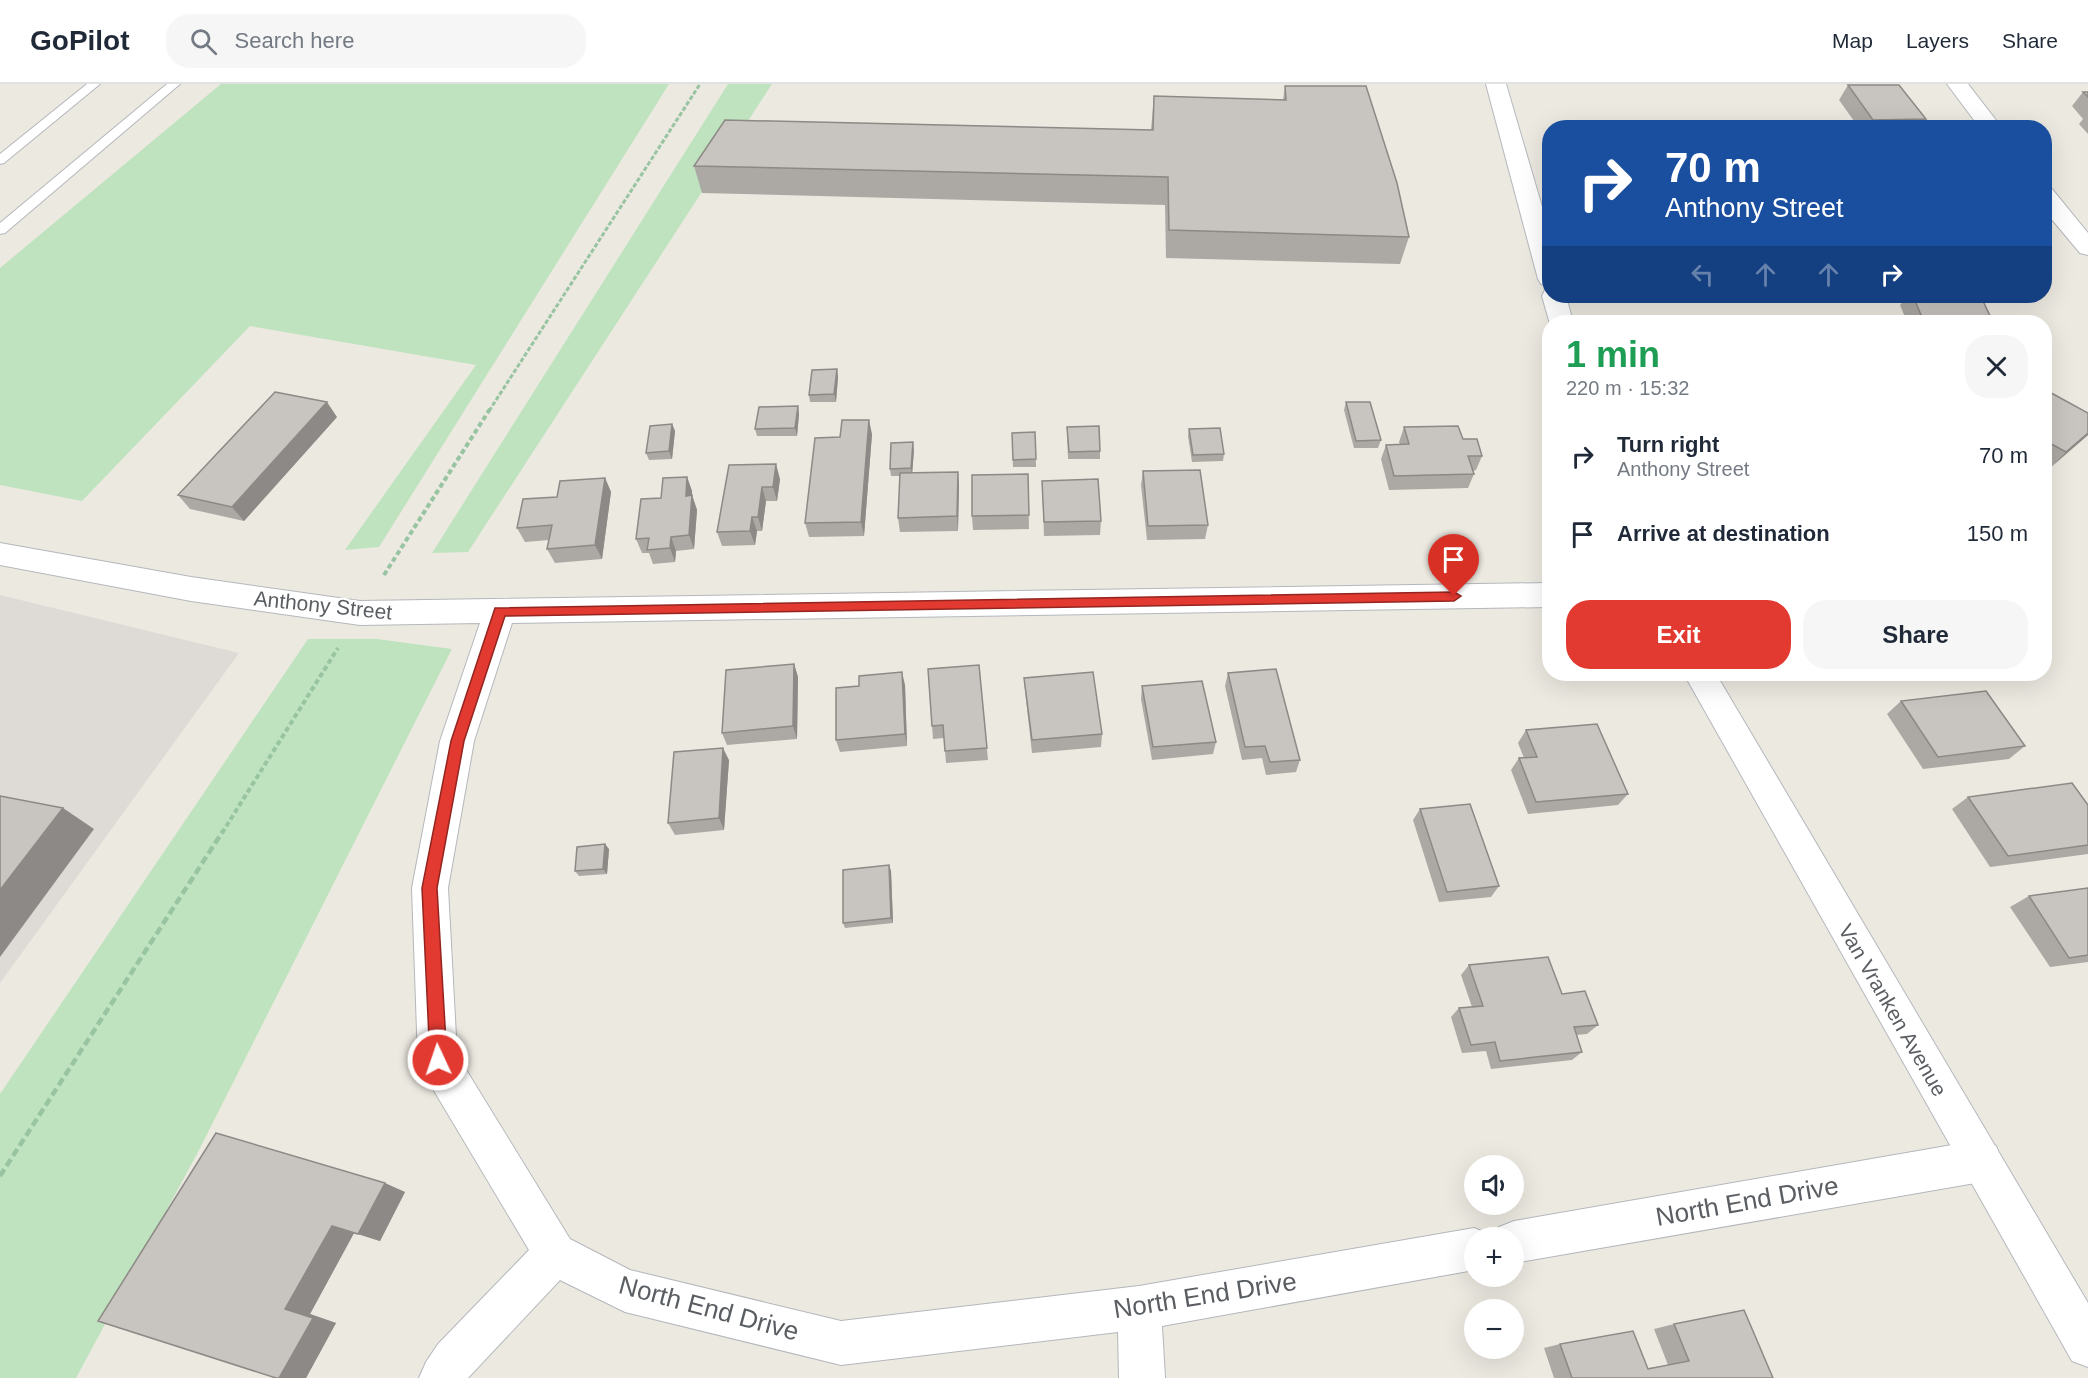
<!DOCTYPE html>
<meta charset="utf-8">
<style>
:root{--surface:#fff;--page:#f6f6f7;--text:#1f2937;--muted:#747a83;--line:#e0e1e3;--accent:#e23931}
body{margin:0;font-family:Arial,sans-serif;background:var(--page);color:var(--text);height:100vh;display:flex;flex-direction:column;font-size:22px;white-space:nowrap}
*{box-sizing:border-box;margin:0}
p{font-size:20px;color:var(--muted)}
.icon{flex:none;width:33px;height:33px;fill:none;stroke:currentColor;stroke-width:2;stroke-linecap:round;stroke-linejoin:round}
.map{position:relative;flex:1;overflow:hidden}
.details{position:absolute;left:1542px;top:231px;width:510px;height:366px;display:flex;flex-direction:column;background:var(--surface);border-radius:24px;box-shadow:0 6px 24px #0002}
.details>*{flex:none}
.banner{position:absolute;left:1542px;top:36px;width:510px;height:183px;border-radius:24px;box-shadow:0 6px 24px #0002;background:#1a4fa0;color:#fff;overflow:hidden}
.tools{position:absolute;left:1464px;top:1071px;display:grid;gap:12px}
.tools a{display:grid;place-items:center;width:60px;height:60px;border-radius:50%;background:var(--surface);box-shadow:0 6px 24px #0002;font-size:30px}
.pin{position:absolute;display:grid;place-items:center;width:51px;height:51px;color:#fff;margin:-62px -26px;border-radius:50% 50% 50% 0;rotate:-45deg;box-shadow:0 0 6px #0007}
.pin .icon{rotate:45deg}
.me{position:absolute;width:66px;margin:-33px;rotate:357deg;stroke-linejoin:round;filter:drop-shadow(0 0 4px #0008)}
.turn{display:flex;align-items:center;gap:21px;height:126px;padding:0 24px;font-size:27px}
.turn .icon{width:78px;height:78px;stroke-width:2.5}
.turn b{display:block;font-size:42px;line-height:51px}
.lanes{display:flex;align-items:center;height:57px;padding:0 24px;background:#0003;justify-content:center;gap:30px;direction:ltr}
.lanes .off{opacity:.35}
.round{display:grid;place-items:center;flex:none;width:63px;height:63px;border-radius:24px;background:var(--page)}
.summary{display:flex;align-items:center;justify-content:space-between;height:102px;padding:0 24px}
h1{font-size:36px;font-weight:700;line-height:45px;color:#1e9e55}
.cta{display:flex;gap:12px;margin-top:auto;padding:12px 24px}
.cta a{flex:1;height:69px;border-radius:24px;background:var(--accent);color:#fff;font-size:24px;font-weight:700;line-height:69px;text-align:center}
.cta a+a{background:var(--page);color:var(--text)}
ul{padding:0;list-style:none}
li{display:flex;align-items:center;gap:18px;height:78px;padding:0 24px}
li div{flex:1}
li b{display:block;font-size:22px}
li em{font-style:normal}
header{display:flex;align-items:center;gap:36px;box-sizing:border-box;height:84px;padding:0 30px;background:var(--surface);border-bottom:2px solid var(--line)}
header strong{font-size:28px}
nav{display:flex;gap:33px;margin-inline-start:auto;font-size:21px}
.search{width:420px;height:54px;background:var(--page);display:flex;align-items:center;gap:15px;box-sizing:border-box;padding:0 21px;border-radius:24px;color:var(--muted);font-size:22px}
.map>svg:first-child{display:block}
.industrial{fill:#dedbd6}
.green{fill:#bfe3be}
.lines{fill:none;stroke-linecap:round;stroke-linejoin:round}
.lane-casing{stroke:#b4b7bb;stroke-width:2}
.street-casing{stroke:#b4b7bb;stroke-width:2}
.secondary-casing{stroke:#b5b8bd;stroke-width:2}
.path-far2{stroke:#98c4a2;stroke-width:3;stroke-dasharray:4.5 2;stroke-linecap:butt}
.path-far1{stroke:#98c4a2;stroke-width:4;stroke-dasharray:5 3;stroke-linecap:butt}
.path{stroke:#98c4a2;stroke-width:4.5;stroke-dasharray:8 4;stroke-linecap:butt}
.lane{fill:#fff;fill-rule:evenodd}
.street{fill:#fff;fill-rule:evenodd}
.secondary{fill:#fff;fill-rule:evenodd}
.wall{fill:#aca9a4}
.shaded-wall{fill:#8c8986}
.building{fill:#c8c4bf;stroke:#8c8986;stroke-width:1.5}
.route{fill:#e23931;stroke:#932520;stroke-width:1.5}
.labels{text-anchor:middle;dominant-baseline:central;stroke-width:4.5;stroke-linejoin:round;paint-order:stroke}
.street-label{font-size:21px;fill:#5a5e62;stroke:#fff}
.near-street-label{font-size:26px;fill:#5a5e62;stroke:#fff}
</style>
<header>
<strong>GoPilot</strong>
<div class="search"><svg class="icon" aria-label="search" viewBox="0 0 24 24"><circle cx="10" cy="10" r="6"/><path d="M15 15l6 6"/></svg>Search here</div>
<nav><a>Map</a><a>Layers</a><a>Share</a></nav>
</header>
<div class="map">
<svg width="2088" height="1294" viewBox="0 0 2088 1294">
<rect width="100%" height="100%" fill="#ece9e1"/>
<path class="industrial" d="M0,511L239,569L0,899Z"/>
<path class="green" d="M221,0H669L379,463L345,466L476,281L250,242L82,417L0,401V184Z
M728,0H772L468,468L432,469Z
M308,555H377L452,565L198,1068L76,1294H0V1010Z"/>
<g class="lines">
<defs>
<path id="lane" d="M87,0H100L4,79L0,80V70Z
M167,0H180L5,149L0,150V139Z"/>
<path id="street" d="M1947,0H1968L2002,44H1980Z
M2044,103L2052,105L2088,149V171L2080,169L2044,126Z
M0,459L191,493L360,517L1550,499V523L512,539L474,657L448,804L457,971L570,1155L630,1186L841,1237L1139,1202L1474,1144L1489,1150L1491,1154H1474V1186L1162,1242L1165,1294H1119L1118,1248L841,1281L625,1228L560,1196L468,1294H419L426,1278L438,1260L529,1166L424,990L418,976L412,804L440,657L480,539L360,541L191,517L0,481Z
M1981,1056L1996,1062L2002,1077L1996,1092L1981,1098L1514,1179V1154H1495L1499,1143L1514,1137Z"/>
<path id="secondary" d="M1486,0H1506L1550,150V202L1541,200L1538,195Z
M1550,205V212H1566L1573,238L1550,240L1542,212L1545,206Z
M1684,590H1716L2088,1219V1283L2072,1277Z"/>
</defs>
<use href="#lane" class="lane-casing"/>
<use href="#street" class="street-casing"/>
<use href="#secondary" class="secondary-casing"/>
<path class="path-far2" d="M489,327L700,0"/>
<path class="path-far1" d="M384,491L490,325
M222,749L338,564"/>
<path class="path" d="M0,1092L223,747"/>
<use href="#lane" class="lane"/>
<use href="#street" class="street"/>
<use href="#secondary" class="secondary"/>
</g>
<path class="wall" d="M1848,1L1926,35L1921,44H1859L1839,16Z
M1285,2L1409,153L1400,180L1166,174L1165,121L702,109L694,82L1151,46L1154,12L1283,16Z
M2083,8H2088V50L2079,40L2083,35L2072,22Z
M1908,212H1964L1993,238H1907L1900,221Z
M837,285L838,293L836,318H810L809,311Z
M2044,305L2088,351L2051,383L2044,379Z
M1346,318L1381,356L1378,364H1354L1344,326Z
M798,322L799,330L797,352H757L755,345Z
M337,333L244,437L190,425L178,411Z
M672,340L675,347L672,375L649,376L646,369Z
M1067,343L1100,367V375H1068Z
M1404,343L1463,355L1482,372L1476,386L1473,387L1474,390L1468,404L1389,406L1381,375L1386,361L1400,360L1399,358Z
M1189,345L1224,370L1223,377L1192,378L1188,352Z
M1035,348L1036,383H1013L1012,349Z
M872,350L864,452L809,453L805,439L840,353Z
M914,366L912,389L958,388L959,402L958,447L900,448L898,434L900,392H891L890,385Z
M729,381L780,395L777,417H766L762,447H757L755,461L722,462L717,448Z
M1143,387L1208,441L1205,455L1147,456L1141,401Z
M1028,390L1029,445L973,446L972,432Z
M687,393L692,407V411L697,426L694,465L676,467L675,478L653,480L649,469H642L636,455L661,414Z
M605,394L611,408L602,475L555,479L547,465L549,456L525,458L517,444L557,413Z
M1042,397L1101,437L1100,451L1044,452Z
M794,580L798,593L797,655L727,661L722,649Z
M979,581L988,676L946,679L944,654L933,655L932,642Z
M1228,589L1300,676L1296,688L1266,691L1262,674L1242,676L1225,602Z
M1857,590H1915L1861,596Z
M1024,594L1102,650L1101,663L1032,669L1025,607Z
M905,601L907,662L840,668L836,656L859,602Z
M1142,602L1216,658L1213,670L1152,676L1141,615Z
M1901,617L2025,662L2009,675L1923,685L1887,630Z
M1526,646L1628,710L1618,721L1528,730L1511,686L1519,674H1524L1518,659Z
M729,676L724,746L675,751L668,739Z
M1968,713L2088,721V770L1990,783L1952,725Z
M1420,725L1499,802L1491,813L1439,818L1413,736Z
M609,765L607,790L579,792L575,787Z
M889,781L891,787L893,839L845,844L843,839Z
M2088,804V878L2050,883L2010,823L2029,812Z
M1469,881L1562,910L1598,941L1587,950L1576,951L1582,968L1572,976L1491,985L1486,967L1462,969L1451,933L1459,924L1472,923L1461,891Z
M216,1049L405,1108L380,1157L354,1149L310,1230L336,1239L306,1294Z
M1674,1240L1773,1294H1554L1544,1264L1560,1260L1648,1284L1668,1281L1654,1245Z"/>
<path class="shaded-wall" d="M837,285L838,293L836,318L834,310Z
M327,318L337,333L244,437L232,423Z
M798,322L799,330L797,352L795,344Z
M869,336L872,350L864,452L861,438Z
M672,340L675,347L672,375L669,367Z
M2088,349V351L2051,383L2066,368Z
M913,358L914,366L912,392L911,384Z
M776,380L780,395L777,417L773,403Z
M958,388L959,402L958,447L957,432Z
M687,393L692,407V411L697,426L694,465L689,451L686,412Z
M605,394L611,408L602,475L595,461Z
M762,403L766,417L762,447L758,433Z
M752,433L757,447L755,461L750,447Z
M671,453L676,467L675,478L670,464Z
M794,580L798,593L797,655L793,642Z
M902,588L905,601L907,662L905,650Z
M723,664L729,676L724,746L719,734Z
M63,724L94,745L0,873V806Z
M605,760L609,765L607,790L603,785Z
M889,781L891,787L893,839L891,834Z
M385,1099L405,1108L380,1157L358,1150Z
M332,1142L354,1149L310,1230L336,1239L306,1294H279L285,1225Z"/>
<path class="building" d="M1848,1H1899L1926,35L1873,36Z
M1285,2H1366L1397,99L1409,153L1169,146L1168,93L694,82L725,36L1153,46L1154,12L1286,16Z
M2083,8H2088V13Z
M1913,212H1964L1981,213L1993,238H1924Z
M837,285L834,310L809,311L812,286Z
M2044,305L2088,329V349L2066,368L2044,356Z
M275,308L327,318L232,423L178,411Z
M1346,318H1370L1381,356L1356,357Z
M798,322L795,344L755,345L759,323Z
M842,336H869L861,438L805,439L815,354L840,353Z
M672,340L669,367L646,369L650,342Z
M1099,342L1100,367L1069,368L1067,343Z
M1458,342L1463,355H1477L1482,372H1468L1474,390L1394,392L1386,361L1409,360L1404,343Z
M1220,344L1224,370L1193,371L1189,345Z
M1035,348L1036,375L1013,376L1012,349Z
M913,358L911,384L890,385L891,359Z
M776,380L773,403H762L758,433H752L750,447L717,448L729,381Z
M1200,386L1208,441L1148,442L1143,387Z
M958,388L957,432L898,434L900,389Z
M1028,390L1029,431L972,432V391Z
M687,393L686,412L692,411L689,451L671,453L670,464L647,466L649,454L636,455L641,415L661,414L663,394Z
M605,394L595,461L547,465L552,441L517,444L523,415L557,413L560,397Z
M1098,395L1101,437L1044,438L1042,397Z
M794,580L793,642L722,649L726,586Z
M979,581L987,664L945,667L943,641L932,642L928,585Z
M1276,585L1300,676L1270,678L1265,662L1245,663L1228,589Z
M902,588L905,650L836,656V604L859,602V592Z
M1093,588L1102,650L1032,656L1024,594Z
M1202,597L1216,658L1153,663L1142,602Z
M1986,607L2025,662L1938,673L1901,617Z
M1597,640L1628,710L1536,718L1519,674L1537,673L1526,646Z
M723,664L719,734L668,739L674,668Z
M2072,699L2088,721V761L2008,772L1968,713Z
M0,712L63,724L0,806Z
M1470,720L1499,802L1447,808L1420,725Z
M605,760L603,785L575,787L577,763Z
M889,781L891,834L843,839V786Z
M2088,804V871L2069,874L2029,812Z
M1548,873L1562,910L1585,907L1598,941L1574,943L1582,968L1500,977L1495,958L1471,961L1459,924L1483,922L1469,881Z
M216,1049L385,1099L358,1150L332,1142L285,1225L313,1234L279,1294H276L98,1237Z
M1744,1226L1773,1294H1572L1560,1260L1633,1247L1648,1285L1689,1277L1674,1240Z"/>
<path class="route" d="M1454,508L1461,512L1454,517L505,532L464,657L437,804L447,976L444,981L438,984L433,981L430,976L422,804L451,657L495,524Z"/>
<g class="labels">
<g class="street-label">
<text transform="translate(323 521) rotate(6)">Anthony Street</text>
<text transform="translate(1893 926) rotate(60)">Van Vranken Avenue</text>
</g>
<g class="near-street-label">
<text transform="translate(1747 1117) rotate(-10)">North End Drive</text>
<text transform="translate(1205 1211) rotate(-9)">North End Drive</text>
<text transform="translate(709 1224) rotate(15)">North End Drive</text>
</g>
</g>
</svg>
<div class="tools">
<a><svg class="icon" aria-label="sound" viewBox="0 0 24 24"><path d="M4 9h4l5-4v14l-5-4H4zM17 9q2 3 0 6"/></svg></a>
<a>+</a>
<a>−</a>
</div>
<div class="pin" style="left:1454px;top:512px;background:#d93025"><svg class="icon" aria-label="arrive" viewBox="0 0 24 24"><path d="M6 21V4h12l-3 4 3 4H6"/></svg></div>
<svg class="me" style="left:438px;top:976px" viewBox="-20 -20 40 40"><circle r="17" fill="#e23931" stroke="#fff" stroke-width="3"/><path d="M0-11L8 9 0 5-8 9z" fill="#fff"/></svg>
<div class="banner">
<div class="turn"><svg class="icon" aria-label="right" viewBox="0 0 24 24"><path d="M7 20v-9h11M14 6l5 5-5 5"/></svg><div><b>70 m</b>Anthony Street</div></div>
<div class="lanes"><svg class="icon off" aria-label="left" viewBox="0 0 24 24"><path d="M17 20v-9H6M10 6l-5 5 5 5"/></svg><svg class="icon off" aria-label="ahead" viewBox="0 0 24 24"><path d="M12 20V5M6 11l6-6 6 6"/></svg><svg class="icon off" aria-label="ahead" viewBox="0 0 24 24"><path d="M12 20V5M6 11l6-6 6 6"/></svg><svg class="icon" aria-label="right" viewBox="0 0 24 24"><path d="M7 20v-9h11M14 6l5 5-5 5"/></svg></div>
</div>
<section class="details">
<div class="summary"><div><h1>1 min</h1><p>220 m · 15:32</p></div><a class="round"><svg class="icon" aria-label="close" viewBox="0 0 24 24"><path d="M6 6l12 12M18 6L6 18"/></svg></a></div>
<ul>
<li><svg class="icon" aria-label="right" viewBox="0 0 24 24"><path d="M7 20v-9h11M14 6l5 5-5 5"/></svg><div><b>Turn right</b><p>Anthony Street</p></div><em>70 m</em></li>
<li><svg class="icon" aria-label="arrive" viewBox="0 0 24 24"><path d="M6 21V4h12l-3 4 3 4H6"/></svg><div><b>Arrive at destination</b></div><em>150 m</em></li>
</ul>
<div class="cta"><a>Exit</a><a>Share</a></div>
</section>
</div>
